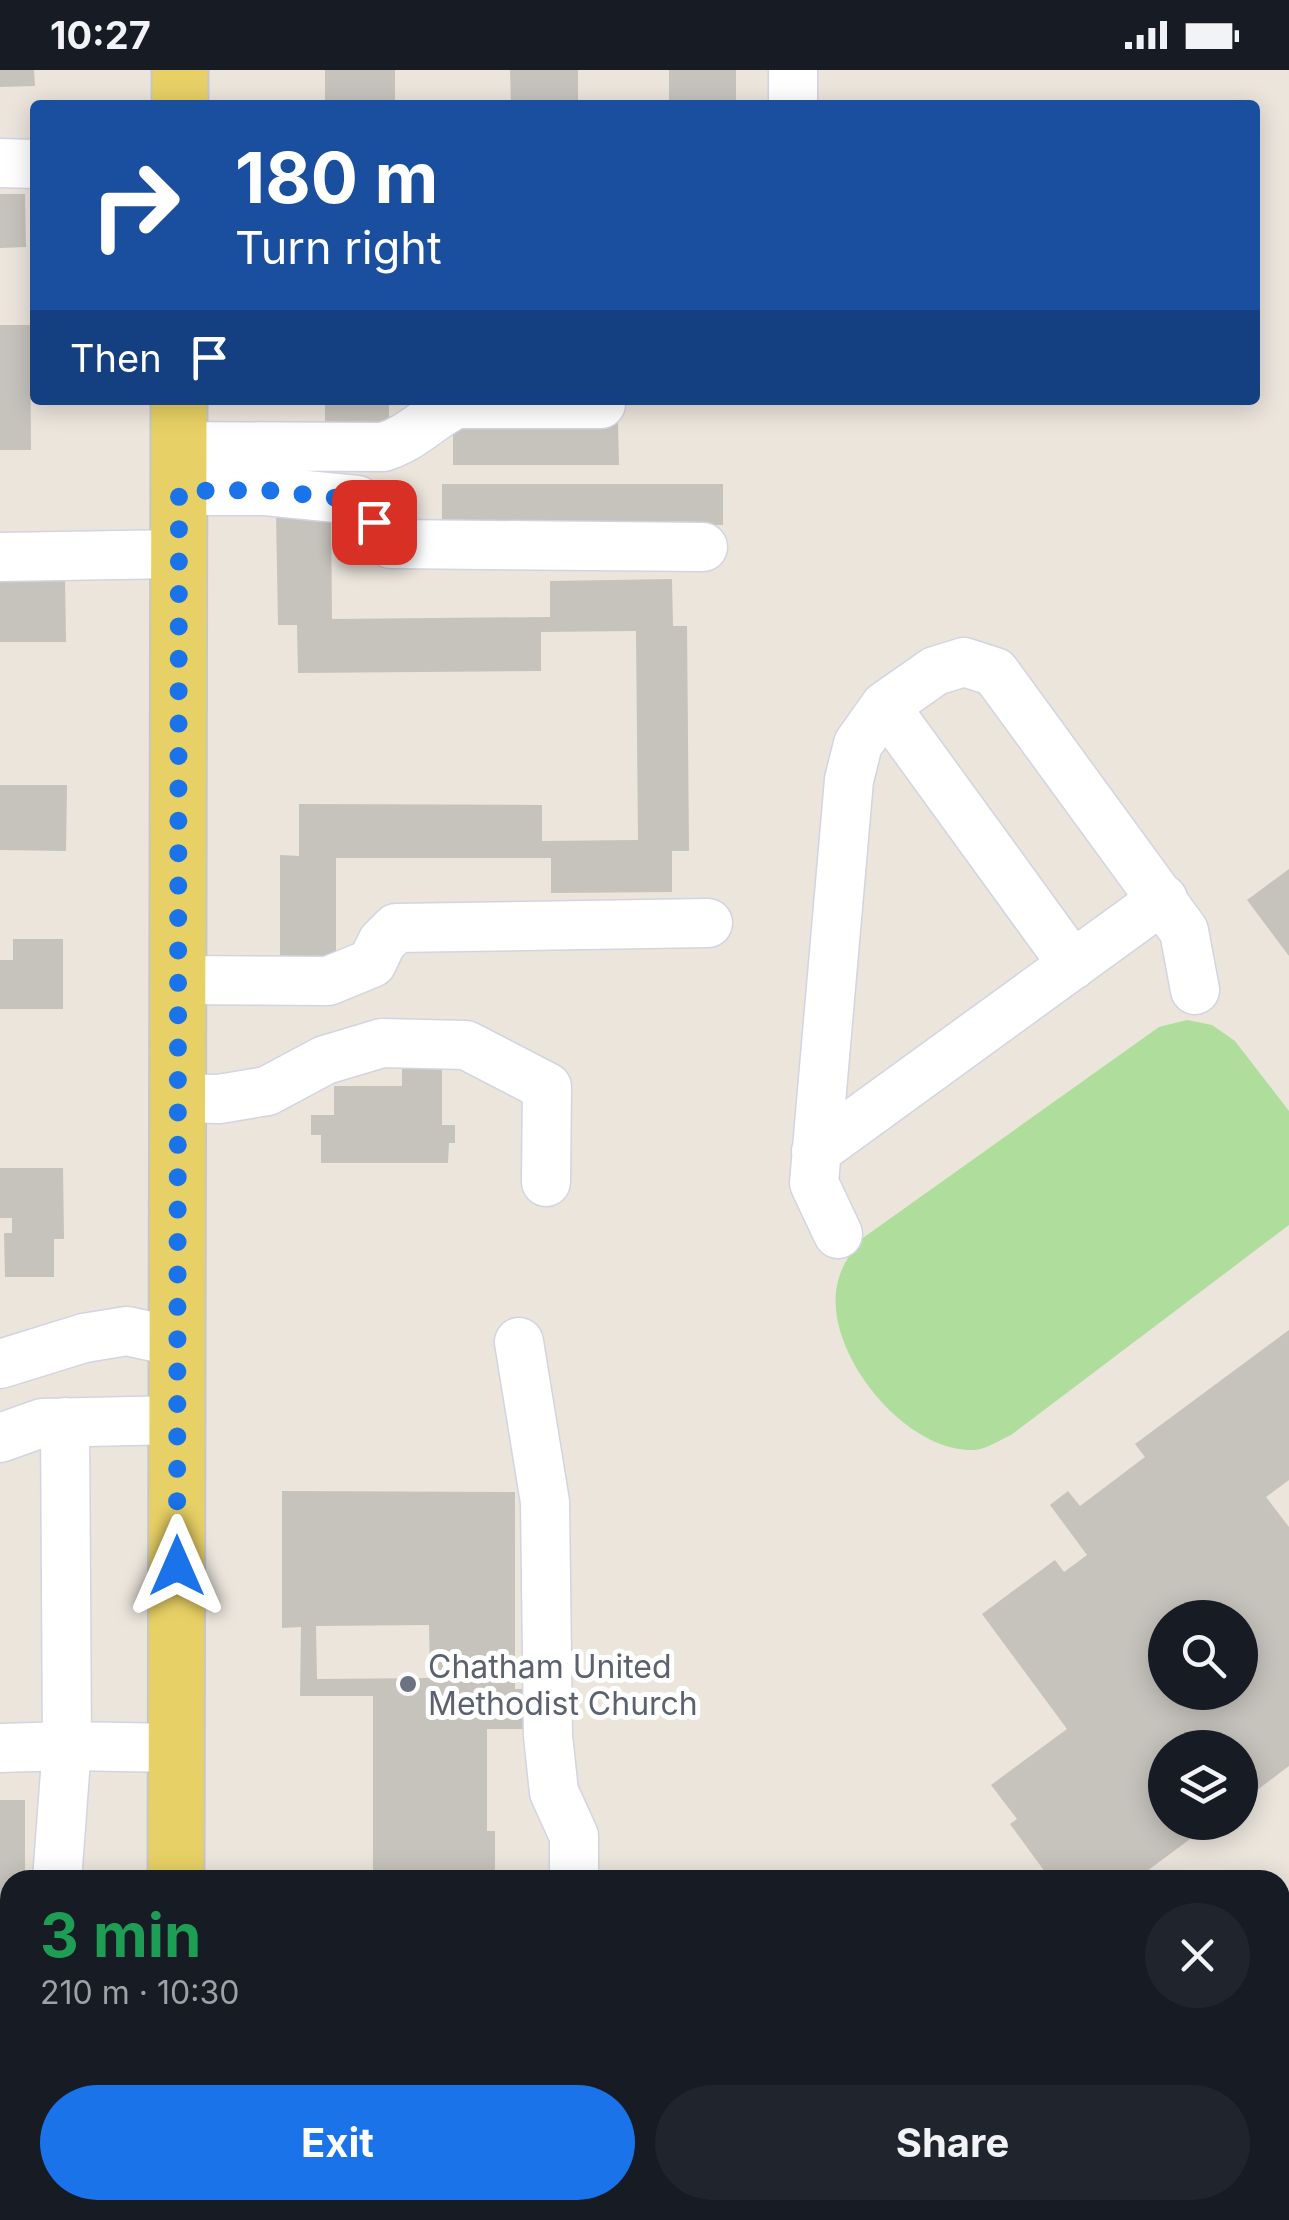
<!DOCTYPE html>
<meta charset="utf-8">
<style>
:root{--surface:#171b24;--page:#20242c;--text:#f1f3f6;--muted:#9ea1a6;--accent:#1a73e8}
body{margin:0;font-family:Inter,sans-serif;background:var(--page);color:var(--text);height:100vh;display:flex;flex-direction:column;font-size:38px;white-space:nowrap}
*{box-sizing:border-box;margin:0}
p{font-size:32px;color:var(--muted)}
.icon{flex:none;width:55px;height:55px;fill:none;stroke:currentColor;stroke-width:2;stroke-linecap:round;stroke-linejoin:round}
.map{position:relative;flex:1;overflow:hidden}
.sheet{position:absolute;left:0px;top:1800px;width:1290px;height:350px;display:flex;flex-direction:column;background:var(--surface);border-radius:30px 30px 0 0;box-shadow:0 5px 25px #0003}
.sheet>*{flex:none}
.top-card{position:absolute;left:30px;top:30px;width:1230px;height:305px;border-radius:10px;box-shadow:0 5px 25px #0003;background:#1a4fa0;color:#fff;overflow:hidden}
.fabs{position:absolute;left:1148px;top:1530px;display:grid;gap:20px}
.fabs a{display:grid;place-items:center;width:110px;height:110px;border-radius:50%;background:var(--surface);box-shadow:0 5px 25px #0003;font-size:50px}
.pin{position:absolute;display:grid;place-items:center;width:85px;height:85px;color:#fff;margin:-42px;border-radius:20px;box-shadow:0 5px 15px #0006}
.me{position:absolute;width:110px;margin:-55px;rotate:0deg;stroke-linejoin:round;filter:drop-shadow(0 0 8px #0008)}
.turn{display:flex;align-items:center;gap:35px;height:210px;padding:0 40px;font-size:45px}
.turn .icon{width:130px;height:130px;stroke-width:2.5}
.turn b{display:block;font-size:70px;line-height:85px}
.then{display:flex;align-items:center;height:95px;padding:0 40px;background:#0003;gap:20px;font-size:38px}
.round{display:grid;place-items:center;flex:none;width:105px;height:105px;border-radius:52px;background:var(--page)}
.summary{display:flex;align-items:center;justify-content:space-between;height:170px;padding:0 40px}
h1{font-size:60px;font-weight:700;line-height:75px;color:#1e9e55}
.action{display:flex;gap:20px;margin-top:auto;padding:20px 40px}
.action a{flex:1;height:115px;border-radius:60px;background:var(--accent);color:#fff;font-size:40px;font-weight:700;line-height:115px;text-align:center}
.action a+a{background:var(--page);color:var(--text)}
.status{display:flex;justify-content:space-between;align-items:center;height:70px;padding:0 50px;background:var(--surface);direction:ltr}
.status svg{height:28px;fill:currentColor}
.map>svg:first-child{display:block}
.green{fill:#afde9c}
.building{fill:#c6c2bc;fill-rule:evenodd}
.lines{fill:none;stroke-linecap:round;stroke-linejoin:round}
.minor-casing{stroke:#d2d4e1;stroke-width:51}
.major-casing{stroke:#c7c7c7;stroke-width:59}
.minor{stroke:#fff;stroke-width:48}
.major{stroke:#e7d065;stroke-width:55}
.route{stroke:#1a73e8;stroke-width:18;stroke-dasharray:0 32.4}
.worship-dot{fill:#6b7280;stroke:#fff;stroke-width:4}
.labels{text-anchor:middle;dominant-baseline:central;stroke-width:10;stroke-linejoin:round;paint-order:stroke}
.worship-label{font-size:32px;fill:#5b616d;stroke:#fff;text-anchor:start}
</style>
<div class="status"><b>10:27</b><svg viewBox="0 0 49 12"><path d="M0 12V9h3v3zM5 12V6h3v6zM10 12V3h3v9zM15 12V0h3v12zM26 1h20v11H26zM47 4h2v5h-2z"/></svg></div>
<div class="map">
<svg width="1289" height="2150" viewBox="0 0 1289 2150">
<rect width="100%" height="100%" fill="#ebe5dc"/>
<path class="green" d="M1187,950L1212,955L1235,971L1289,1041V1155L1011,1365C1000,1370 986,1379 975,1380C904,1384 820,1278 838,1211C842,1195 851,1183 860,1170L1159,957Z"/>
<path class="building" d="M0,0H34L35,16L0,17Z
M325,0H395V35H325Z
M510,0H578V35H511Z
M669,0H736V35H669Z
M0,124H25L26,177L0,178Z
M0,255H30L31,380H0Z
M325,330H389V356H325Z
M453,352H618L619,395H453Z
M442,414H723V455L442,456Z
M331,443L332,549L550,547V511L672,509L673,556H687L689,781H672V822L551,823V788H336V895H280V785L299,786V734L542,735V771L638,770L636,561L541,562V601L298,603L297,555H278L276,444Z
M0,508H65L66,572H0Z
M0,715H67L66,781L0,780Z
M1289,799V886L1247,830Z
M13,869H63V939H0V890H13Z
M402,994H442V1055H455V1073H449L448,1093H321V1065H311V1045H334V1016H402Z
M0,1098H63L64,1169H54V1207H5L4,1163H12V1148H0Z
M1289,1260V1410L1266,1427L1289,1457V1696L1240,1733V1678H1165V1752H1213L1135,1810H1051L1010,1754L1017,1749L991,1715L1067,1659L982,1544L1055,1490L1064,1502L1087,1485L1050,1435L1068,1421L1080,1436L1145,1387L1135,1374ZM1165,1548H1240V1622H1165Z
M282,1421L515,1422V1619H530V1659H487V1761H495V1810H373V1626H300L301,1557L282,1558ZM429,1555L430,1608L317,1609L316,1556Z
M0,1730H25V1810H10V2140H25V2150H0Z"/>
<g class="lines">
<defs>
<path id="minor" d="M793,0V35
M0,93L35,94
M179,376L383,377C413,368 428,348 456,334H601
M179,421H265L357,430L391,474L703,477
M0,487L178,484
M885,636L1073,895
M178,910L328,911L372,893L382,872L396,858L708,853
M178,1028L219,1029L267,1021L325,990L382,973L466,975L547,1017L546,1112
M816,1081L1163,829
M838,1164L814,1113L849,710L858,674L885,636L935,601L964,592L995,602L1184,861L1195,920
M519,1272L545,1432L548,1666L554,1722L574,1766V1810
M0,1294L84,1268L127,1261L177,1272
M0,1368L42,1353L177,1350
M0,1678L67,1676L176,1678
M57,1810L67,1676L65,1352
M1280,2077L1289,2076
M59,2150V2140"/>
<path id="major" d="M180,35V0
M176,1810L179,330
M175,2150V2140"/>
</defs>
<use href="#minor" class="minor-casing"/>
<use href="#major" class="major-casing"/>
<use href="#minor" class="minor"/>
<use href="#major" class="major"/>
</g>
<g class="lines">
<path class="route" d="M177,1496L179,421L265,420L356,430L374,452"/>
</g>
<circle class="worship-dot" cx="408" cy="1614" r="10"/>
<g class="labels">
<g class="worship-label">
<text x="428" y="1596">Chatham United<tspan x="428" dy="37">Methodist Church</tspan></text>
</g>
</g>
</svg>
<div class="fabs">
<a><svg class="icon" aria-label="search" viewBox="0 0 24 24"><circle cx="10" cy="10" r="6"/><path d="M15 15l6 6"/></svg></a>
<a><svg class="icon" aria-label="layers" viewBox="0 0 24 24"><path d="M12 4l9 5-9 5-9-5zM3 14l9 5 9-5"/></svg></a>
</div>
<div class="pin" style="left:374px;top:452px;background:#d93025"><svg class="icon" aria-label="arrive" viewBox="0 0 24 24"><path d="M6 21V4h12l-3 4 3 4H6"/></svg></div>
<svg class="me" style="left:177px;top:1496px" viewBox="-20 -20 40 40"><path d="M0-17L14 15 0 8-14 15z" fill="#1a73e8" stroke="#fff" stroke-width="4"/></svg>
<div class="top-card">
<div class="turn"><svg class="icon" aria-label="right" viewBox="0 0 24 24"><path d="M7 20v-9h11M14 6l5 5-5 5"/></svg><div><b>180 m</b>Turn right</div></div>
<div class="then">Then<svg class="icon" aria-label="arrive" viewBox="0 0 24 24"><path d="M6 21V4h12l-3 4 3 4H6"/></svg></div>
</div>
<section class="sheet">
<div class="summary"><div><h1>3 min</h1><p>210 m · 10:30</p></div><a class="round"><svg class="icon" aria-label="close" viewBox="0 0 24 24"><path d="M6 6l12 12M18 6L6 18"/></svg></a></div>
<div class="action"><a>Exit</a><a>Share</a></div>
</section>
</div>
